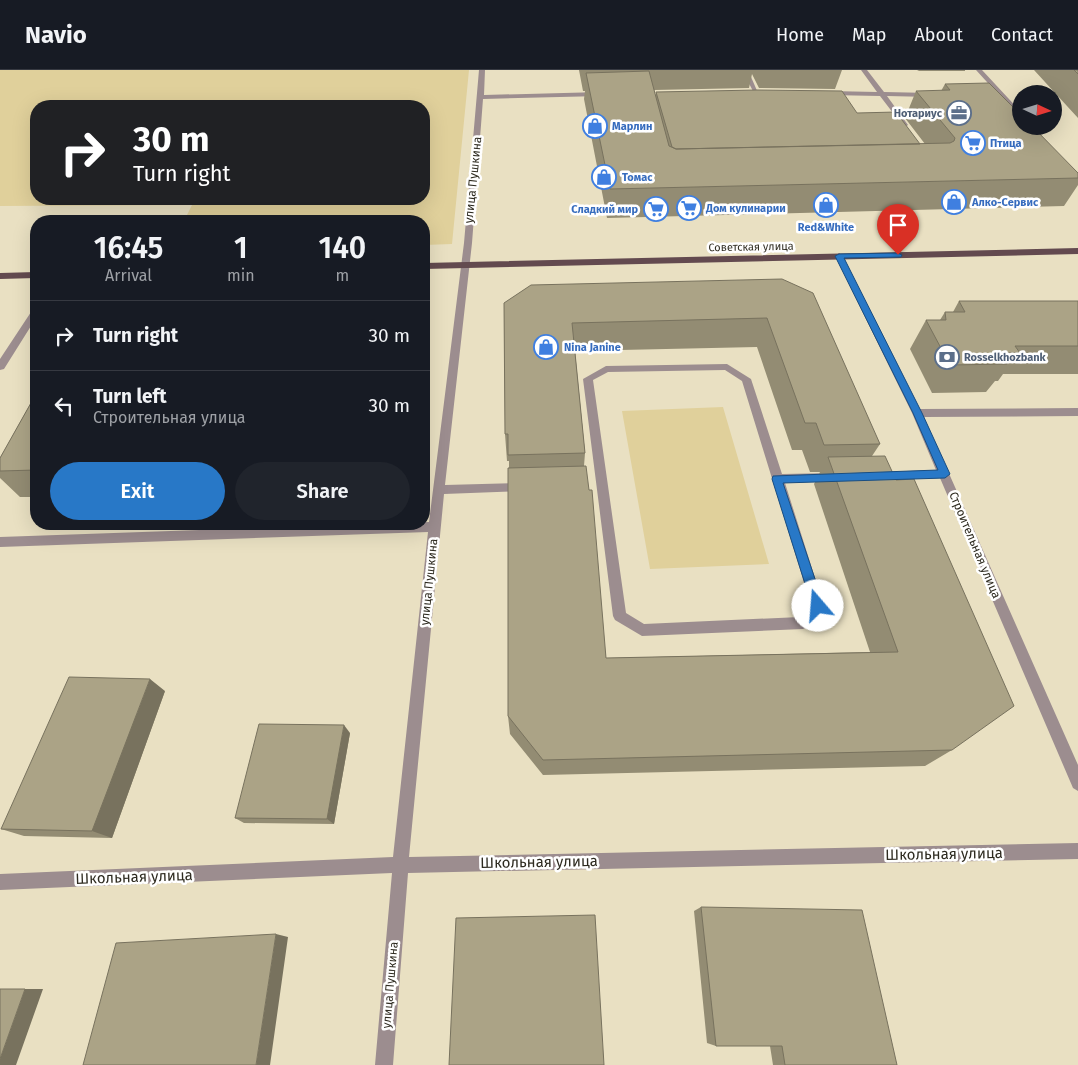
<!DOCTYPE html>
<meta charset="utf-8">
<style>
:root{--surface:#171b24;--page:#20242c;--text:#f1f3f6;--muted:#9ea1a6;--line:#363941;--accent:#2878c7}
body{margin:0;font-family:"Fira Sans",sans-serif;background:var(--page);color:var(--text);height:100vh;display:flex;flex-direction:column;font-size:19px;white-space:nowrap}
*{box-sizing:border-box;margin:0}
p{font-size:16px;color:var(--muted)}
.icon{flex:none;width:28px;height:28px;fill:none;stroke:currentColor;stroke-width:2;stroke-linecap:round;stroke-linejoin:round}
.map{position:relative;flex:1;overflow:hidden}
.details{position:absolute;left:30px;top:145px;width:400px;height:315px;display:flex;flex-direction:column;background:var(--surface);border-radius:20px;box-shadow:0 5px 20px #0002}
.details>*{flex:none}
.banner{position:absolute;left:30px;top:30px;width:400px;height:105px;border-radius:20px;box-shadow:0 5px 20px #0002;background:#202124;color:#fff;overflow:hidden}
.needle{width:32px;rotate:94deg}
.fabs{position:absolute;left:1012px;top:15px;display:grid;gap:10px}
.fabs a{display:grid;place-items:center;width:50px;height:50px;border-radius:50%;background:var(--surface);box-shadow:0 5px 20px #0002;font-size:25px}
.pin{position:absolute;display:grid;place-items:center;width:42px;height:42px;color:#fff;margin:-51px -21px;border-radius:50% 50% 50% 0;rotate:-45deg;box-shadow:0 0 5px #0007}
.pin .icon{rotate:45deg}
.me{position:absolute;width:55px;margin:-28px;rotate:342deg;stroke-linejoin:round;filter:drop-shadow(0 0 4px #0008)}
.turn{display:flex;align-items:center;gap:18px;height:105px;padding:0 20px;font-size:22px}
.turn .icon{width:65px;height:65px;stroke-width:2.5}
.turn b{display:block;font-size:35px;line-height:42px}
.eta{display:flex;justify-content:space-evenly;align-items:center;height:85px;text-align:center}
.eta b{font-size:30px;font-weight:600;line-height:35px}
.action{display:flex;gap:10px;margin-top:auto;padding:10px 20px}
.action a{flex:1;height:58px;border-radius:30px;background:var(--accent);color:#fff;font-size:20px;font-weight:600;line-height:58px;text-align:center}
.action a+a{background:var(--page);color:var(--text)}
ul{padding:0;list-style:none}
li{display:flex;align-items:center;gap:15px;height:70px;padding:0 20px;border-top:1px solid var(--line)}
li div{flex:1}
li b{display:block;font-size:19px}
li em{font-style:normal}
header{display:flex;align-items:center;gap:30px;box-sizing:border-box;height:70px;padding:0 25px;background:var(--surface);border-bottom:1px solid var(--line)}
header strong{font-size:24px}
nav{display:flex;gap:28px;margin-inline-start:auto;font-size:18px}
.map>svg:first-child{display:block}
.green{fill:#e0d09b;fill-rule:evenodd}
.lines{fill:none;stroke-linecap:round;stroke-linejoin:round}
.minor{fill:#9c8d8f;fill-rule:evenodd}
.major{fill:#634a4f;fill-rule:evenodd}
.wall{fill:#938c73;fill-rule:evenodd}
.shaded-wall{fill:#78725e}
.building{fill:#aba386;stroke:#78725e}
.route{fill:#2878c7;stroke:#1a4e81}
.labels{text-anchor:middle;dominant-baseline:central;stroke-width:5;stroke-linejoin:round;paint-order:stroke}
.far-service-label{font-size:11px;font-weight:bold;fill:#4e5e75;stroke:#fff;text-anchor:end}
.far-shop-label{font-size:11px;font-weight:bold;fill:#366cbe;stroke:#fff;text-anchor:start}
.far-street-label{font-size:11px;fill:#2e2b20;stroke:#fff}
.street-label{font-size:12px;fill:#2e2b20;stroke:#fff}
.near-street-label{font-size:15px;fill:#2e2b20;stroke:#fff}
</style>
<header>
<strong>Navio</strong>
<nav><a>Home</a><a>Map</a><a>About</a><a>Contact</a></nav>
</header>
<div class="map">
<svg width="1078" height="995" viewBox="0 0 1078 995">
<rect width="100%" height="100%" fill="#e9e0c2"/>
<path class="green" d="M0,0H469L452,174L424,175V151H184L192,135L0,136ZM36,36H424V129H36Z
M723,337L769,494L650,499L622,341Z"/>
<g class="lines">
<path class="minor" d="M479,0H485L484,25L601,22L604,24L601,26L483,29L472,173L445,415L524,413L530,417L524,421L444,424L409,787L1078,773V789L408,803L393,995H375L392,803L0,820V804L393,787L428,462L0,477V467L429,452L464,173Z
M742,0H748L758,23H754Z
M861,0H867L884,22L931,23L934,25L931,27L887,26L908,55L905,57L903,56L880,26L829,25L826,23L829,21L877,22Z
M976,0H982L1021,42V48L1019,47Z
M839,183L843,186L920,339L1078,338V346L924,347L1078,695V721L1073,718L940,408L877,410L871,406L877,402L936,400L912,343L835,186Z
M36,238V248L4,299L0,300V289L33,239Z
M727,294L751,309L782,404L832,403L838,407L832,411L785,413L824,536L808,557L803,559L642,566L615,550L613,546L583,309L606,296ZM725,300L742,311L811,535L800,547L644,554L626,543L593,310L608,302Z"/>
<path class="major" d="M1078,178V184L424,199V193Z
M36,202V208L0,209V203Z"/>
</g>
<path class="wall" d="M579,0H842L835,19L759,18L752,4L749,18L654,20L656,26V22L857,43L920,74H925L905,48L916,21H941L945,14L1078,103V115L1064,136L607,148L584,29L585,21H583Z
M917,0H965V1H919Z
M1034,0H1078V48Z
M782,209L880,374L872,386L952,680L925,696L543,705L510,664L508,646L509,398V391H507L505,364L504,233ZM757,277L792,380H802L810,402H820L814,414L870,582L606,588L584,396L585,383L575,281Z
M959,231H1078V304H1003L998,311H995L986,322L932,323L910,279L926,250H940L945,242H953Z
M36,324V427H20L0,408V388Z
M165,621L112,768L24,766L1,759Z
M350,663L334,754L244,753L235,748Z
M701,837L897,995H773L770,976H716L707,973L694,841Z"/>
<path class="shaded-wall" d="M150,609L165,621L112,768L92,761Z
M344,655L350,663L334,754L327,749Z
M276,864L288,867L270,995H256Z
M25,919H43L16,995H0V989Z"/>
<path class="building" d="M1074,0H1078V4Z
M649,1L669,76L676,79L950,73L954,71L955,68L916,21L950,20L945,14L989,13L1021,45V56H1032L1078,103V108L610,119L586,3Z
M757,20L842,21L857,43L896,42L920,74L676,79L672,77L656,22Z
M782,209L813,223L880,374L824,375L816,353H805L767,248L572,253L585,383L508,385V364H505L504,233L531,215Z
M959,231H1078V276H1015L1020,283H1000L1007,294L950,295L926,250H946L945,242H965Z
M36,324V400L0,401V388Z
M885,386L896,410L914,409L1014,636L952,680L543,690L508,646V398L586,396L589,420H592L606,588L898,582L828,387Z
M69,607L150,609L92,761L1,759Z
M259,654L344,655L327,749L235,748Z
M701,837L862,840L897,995H785L782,976H716Z
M595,845L604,995H449L456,848Z
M276,864L256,995H83L116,873Z
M0,919H25L0,989Z"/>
<path class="route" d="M898,183L902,185L901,187L844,188L922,343L950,404L945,408L783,413L824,536L823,539L818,541L814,539L812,536L772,409L773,406L938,400L913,343L835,186L839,184Z"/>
<defs>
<symbol id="office-ring" viewBox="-11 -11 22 22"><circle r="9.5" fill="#fff" stroke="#5c6f8a" stroke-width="1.5"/><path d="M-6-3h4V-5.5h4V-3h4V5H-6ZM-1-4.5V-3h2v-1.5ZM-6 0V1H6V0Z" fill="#5c6f8a"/></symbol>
<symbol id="shop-ring" viewBox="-11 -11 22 22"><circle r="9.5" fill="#fff" stroke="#3f7fe0" stroke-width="1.5"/><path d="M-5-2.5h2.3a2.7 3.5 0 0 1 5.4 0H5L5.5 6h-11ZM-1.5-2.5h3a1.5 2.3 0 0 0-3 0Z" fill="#3f7fe0"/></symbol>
<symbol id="supermarket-ring" viewBox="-11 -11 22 22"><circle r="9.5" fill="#fff" stroke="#3f7fe0" stroke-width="1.5"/><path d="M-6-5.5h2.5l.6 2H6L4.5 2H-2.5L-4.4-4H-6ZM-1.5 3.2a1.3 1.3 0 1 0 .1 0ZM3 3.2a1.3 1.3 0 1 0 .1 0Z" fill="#3f7fe0"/></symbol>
<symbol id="bank-ring" viewBox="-11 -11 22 22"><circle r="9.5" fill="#fff" stroke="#5c6f8a" stroke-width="1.5"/><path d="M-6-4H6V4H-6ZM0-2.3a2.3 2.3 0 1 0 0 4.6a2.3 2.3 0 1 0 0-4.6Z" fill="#5c6f8a"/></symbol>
</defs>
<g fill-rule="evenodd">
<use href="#office-ring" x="945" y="29" width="28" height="28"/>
<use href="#shop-ring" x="581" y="42" width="28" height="28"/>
<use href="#supermarket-ring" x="959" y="59" width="28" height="28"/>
<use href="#shop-ring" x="590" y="93" width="28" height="28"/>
<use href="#shop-ring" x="940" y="118" width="28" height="28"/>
<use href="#shop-ring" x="812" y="121" width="28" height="28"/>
<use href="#supermarket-ring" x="675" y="124" width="28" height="28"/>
<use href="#supermarket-ring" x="642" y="125" width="28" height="28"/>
<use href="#shop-ring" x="532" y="263" width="28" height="28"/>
<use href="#bank-ring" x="933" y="273" width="28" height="28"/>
</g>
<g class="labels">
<g class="far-service-label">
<text x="942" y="43">Нотариус</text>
<text x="964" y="287" text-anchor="start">Rosselkhozbank</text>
</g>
<g class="far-shop-label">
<text x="612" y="56">Марлин</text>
<text x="990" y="73">Птица</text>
<text x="622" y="107">Томас</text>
<text x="972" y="132">Алко-Сервис</text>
<text x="706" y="138">Дом кулинарии</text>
<text x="638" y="139" text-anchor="end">Сладкий мир</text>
<text x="826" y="157" text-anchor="middle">Red&amp;White</text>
<text x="564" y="277">Nina Janine</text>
</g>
<g class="far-street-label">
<text transform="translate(751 177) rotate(-1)">Советская улица</text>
</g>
<g class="street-label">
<text transform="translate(473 110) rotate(-84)">улица Пушкина</text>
<text transform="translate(975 475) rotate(67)">Строительная улица</text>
<text transform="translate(429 512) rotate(-84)">улица Пушкина</text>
<text transform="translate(390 915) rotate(-85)">улица Пушкина</text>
</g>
<g class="near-street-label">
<text transform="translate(944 784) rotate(-1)">Школьная улица</text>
<text transform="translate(539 792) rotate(-1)">Школьная улица</text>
<text transform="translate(134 807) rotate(-2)">Школьная улица</text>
</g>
</g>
</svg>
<div class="fabs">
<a><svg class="needle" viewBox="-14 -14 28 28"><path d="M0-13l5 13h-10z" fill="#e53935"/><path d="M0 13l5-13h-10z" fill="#9ea1a6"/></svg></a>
</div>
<div class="pin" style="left:898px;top:185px;background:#d93025"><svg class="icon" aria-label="arrive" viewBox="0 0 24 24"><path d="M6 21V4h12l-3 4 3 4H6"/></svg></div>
<svg class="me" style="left:818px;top:536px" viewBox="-20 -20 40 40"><circle r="19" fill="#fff"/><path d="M0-13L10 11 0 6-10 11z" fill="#2878c7"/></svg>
<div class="banner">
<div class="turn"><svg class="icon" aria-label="right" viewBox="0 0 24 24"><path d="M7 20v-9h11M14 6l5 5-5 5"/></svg><div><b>30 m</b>Turn right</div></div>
</div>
<section class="details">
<div class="eta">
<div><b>16:45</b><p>Arrival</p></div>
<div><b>1</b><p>min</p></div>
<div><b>140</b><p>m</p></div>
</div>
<ul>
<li><svg class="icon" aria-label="right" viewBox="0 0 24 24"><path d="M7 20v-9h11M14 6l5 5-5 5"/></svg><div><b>Turn right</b></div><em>30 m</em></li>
<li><svg class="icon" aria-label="left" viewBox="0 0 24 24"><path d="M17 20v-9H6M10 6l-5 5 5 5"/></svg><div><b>Turn left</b><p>Строительная улица</p></div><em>30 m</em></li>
</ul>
<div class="action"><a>Exit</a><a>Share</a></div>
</section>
</div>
